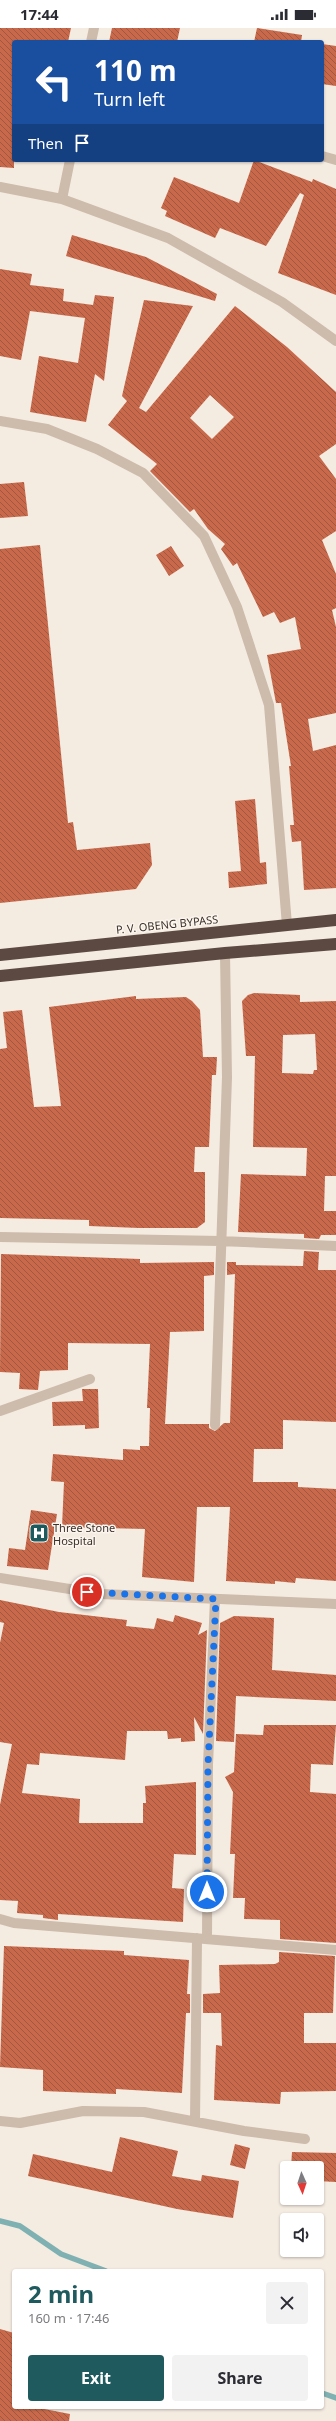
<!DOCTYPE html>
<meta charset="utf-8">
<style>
:root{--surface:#fff;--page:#f2f2f3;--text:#2b2b33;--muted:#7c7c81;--accent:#1f5a5e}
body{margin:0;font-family:"Noto Sans",sans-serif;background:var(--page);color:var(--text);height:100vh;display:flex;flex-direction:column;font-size:15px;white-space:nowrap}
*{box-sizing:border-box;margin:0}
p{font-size:13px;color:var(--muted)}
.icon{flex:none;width:22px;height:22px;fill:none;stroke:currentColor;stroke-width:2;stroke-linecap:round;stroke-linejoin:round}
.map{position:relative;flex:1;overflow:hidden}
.panel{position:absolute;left:12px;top:2241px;width:312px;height:140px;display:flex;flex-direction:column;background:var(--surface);border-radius:4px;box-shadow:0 1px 3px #0004}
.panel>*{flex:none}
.top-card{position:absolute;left:12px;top:12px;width:312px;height:122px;border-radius:4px;box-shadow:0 1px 3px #0004;background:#1a4fa0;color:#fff;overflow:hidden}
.needle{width:26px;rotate:177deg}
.tools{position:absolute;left:280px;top:2133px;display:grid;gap:8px}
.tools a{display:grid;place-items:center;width:44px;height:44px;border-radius:4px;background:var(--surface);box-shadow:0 1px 3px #0004;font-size:20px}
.pin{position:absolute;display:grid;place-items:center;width:34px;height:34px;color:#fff;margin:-17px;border:2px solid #fff;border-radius:50%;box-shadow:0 1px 4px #0007}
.me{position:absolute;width:44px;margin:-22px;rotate:0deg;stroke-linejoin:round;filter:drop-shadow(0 0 3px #0008)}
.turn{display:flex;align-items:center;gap:14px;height:84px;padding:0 16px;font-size:18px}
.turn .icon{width:52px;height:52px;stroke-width:2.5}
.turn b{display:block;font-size:28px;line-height:34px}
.then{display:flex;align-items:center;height:38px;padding:0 16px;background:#0003;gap:8px;font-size:15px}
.round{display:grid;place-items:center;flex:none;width:42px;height:42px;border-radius:4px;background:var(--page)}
.summary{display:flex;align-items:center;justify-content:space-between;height:68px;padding:0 16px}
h1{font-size:24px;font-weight:700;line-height:30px;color:var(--accent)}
.primary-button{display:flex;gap:8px;margin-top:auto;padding:8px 16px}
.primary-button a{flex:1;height:46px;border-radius:4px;background:var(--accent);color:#fff;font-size:16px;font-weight:700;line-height:46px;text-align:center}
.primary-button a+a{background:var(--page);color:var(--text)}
.status{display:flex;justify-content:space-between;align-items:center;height:28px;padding:0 20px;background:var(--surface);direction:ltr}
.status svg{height:11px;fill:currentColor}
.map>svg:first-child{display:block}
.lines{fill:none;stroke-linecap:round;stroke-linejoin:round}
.stream{stroke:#7fb0b2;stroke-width:5.5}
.building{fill:url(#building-back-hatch);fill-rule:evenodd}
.minor{stroke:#cdbbac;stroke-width:10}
.highway{stroke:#5c4a42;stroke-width:12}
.route{stroke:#1a73e8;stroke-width:7;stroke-dasharray:0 12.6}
.labels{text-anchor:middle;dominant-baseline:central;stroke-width:3;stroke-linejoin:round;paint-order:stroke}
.street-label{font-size:11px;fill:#3b302b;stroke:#fbf5ee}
.poi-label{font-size:11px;fill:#3b302b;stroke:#fbf5ee;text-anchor:start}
</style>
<div class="status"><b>17:44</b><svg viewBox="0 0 49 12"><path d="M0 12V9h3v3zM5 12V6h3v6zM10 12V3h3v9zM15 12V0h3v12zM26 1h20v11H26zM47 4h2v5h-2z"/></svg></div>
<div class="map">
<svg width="336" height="2393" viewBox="0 0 336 2393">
<defs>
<pattern id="building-back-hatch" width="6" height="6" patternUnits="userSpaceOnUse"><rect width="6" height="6" fill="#c8694b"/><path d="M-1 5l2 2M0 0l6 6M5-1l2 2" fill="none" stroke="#a4573f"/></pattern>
</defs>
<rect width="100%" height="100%" fill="#f4ebe1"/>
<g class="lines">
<path class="stream" d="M0,2193L20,2198L61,2226L106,2243
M322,2365L336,2370"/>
</g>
<path class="building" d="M0,0H71L68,14H14V140L0,139Z
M112,0H180L177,14H109Z
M257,0L302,7L301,14H254Z
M322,16L336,18V58L322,56Z
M254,132L312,154L313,151L336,161V267L278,245L304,167L300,165L266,218L220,200L215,210L165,188L167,183L161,180L174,149L239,175Z
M72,207L146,229L217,266L215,273L66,228Z
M0,241L32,246L30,257L64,261L63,273L93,277L95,267L114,269L104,353L95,346L86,394L30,384L39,328L78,335L85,290L30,283L21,332L0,328Z
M144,272L193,278L139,380L146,384L235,278L287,319L336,364V416L319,428L336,451V503L322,512L336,546V580L332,582L336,599V685L308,691L313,723L336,717V860L304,862L301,813L292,814L290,797H294L289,738H291L281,675H276L267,627L301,621L295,589L280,595L274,584L263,589L237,535L233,538L221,521L225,516L208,501L194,481L190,484L150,443L157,436L108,397L127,373L122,368ZM210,367L234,389L212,411L190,390Z
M24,454L28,488L0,490V456Z
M40,517L68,795L73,794L77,822L150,815L152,837L136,861L0,875V521Z
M171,518L184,538L169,548L156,527Z
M255,771L260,835L266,834L267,856L229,860L228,844L241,843L235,773Z
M254,965L300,967V974L336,973V1148H325L324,1183H336V1207H321L319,1211L304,1210V1206L238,1204L241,1146L306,1148L307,1120L253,1119L255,1028H246L242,973L248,967ZM315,1006L317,1042H314L313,1046L282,1045L283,1007Z
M136,968V971L186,969L192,973L200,982L203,1029H217L216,1047H212L209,1119H195L194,1144H205V1194L197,1200H139L89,1198V1192L0,1190V1021L7,1020L3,984L22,982L34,1079L61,1078L49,979Z
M304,1223L319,1224L318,1242H336V1394L283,1392V1421H254L253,1454H298V1459L336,1461V1553L296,1550L295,1555L275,1553V1556L226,1553L230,1479H197L194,1554L142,1549L145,1501L62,1499L64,1454L51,1453L53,1426L123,1432V1421L140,1422V1418H149L150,1380H147L150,1316L68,1315V1342L40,1343L38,1362L19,1361L20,1345L0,1344L1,1226L140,1231V1235L214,1234V1247L204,1248V1303L170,1304L165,1396H209V1400L215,1403L224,1395H230L235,1246L227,1247V1234H236V1237L303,1238Z
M82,1361H98L99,1400L85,1401V1397L53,1398L52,1374L83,1373Z
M31,1482L57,1486L48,1542L7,1538L9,1520L25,1522Z
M0,1572L59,1584L127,1592L126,1598L154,1601L157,1590L173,1594L175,1587L202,1595L198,1607L207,1602L203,1706L194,1689L195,1713L181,1714V1710L168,1711L167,1703H127L125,1732L40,1725L39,1737L27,1736L22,1765L80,1771L79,1795H143V1775H146L145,1758L196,1754V1827L174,1826L172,1860L184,1861L183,1894L58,1886V1892L43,1890V1887L17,1885L18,1873L0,1872V1777L12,1716L0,1714V1615L4,1595L0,1594Z
M234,1588L274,1590L272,1642L336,1647V1673L236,1668L234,1714L216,1713L220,1595Z
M264,1697H336L333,1737L311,1736L310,1764L336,1766V1915L280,1911V1892L244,1891L245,1870H233L235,1826H230L233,1764L225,1749L234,1744L236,1706L263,1707Z
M4,1918L124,1923V1927L189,1932L187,1966H190V1985H186L182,2065L116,2061V2066L43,2063V2042L0,2039Z
M279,1924L335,1928L333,1985H304V2015H336V2063L281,2064L280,2076L214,2072L216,2017L222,2018L221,1985H203V1966L220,1965L219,1937L275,1936L279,1934Z
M120,2109L178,2123L172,2148L201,2153L202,2147L239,2153L233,2190L177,2181L28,2148L33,2126L112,2144Z
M235,2116L250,2120L245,2141L230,2137Z
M292,2124L336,2125V2154L317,2153V2140H291Z
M0,2301L14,2305V2379H34L70,2386L69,2393H0Z"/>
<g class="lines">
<path class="minor" d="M91,14L94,0
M322,128L336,132
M0,159L62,171L168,210L282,274L336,313
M62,171L70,132
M0,393L47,401L97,421L143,445L204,508L237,579L269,677L287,897
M0,1209L220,1213L336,1218
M0,1383L90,1351
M215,1397L227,1049L225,925
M0,1550L101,1566L336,1576
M0,1891L14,1895L336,1922
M207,1911L208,1737L215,1571
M0,2093L20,2095L83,2083L144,2084L244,2103L305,2111
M195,2093L197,1910"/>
<path class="highway" d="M0,927L336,892
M0,948L225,925L336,916"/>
</g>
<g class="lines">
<path class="route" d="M87,1564L216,1571L208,1737L207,1864"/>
</g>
<defs>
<symbol id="hospital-square" viewBox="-11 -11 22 22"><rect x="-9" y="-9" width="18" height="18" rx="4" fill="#1f5a5e" stroke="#fbf5ee"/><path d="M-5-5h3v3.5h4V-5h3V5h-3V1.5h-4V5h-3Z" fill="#fff"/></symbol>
</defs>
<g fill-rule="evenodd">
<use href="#hospital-square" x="28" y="1494" width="22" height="22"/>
</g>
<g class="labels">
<g class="street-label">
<text transform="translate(167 896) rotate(-6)">P. V. OBENG BYPASS</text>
</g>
<g class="poi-label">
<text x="53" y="1499">Three Stone<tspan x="53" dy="13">Hospital</tspan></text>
</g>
</g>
</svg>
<div class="tools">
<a><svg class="needle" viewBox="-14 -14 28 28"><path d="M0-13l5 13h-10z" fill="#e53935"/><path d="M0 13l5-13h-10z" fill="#7c7c81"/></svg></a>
<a><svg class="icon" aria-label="sound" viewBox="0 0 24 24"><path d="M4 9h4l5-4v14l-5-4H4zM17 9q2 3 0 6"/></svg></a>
</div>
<div class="pin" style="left:87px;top:1564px;background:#d93025"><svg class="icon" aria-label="arrive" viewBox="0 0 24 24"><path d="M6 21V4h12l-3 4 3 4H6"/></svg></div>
<svg class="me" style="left:207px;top:1864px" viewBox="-20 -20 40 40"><circle r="17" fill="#1a73e8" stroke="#fff" stroke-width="3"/><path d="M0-11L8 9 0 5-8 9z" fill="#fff"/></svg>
<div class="top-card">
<div class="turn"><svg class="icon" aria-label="left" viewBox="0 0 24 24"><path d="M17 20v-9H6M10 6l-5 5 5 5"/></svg><div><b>110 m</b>Turn left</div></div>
<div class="then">Then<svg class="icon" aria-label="arrive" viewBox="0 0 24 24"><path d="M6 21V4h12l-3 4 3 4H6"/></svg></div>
</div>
<section class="panel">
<div class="summary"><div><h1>2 min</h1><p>160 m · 17:46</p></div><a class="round"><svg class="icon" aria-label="close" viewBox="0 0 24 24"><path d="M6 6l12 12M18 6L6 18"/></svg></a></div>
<div class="primary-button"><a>Exit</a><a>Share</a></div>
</section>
</div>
